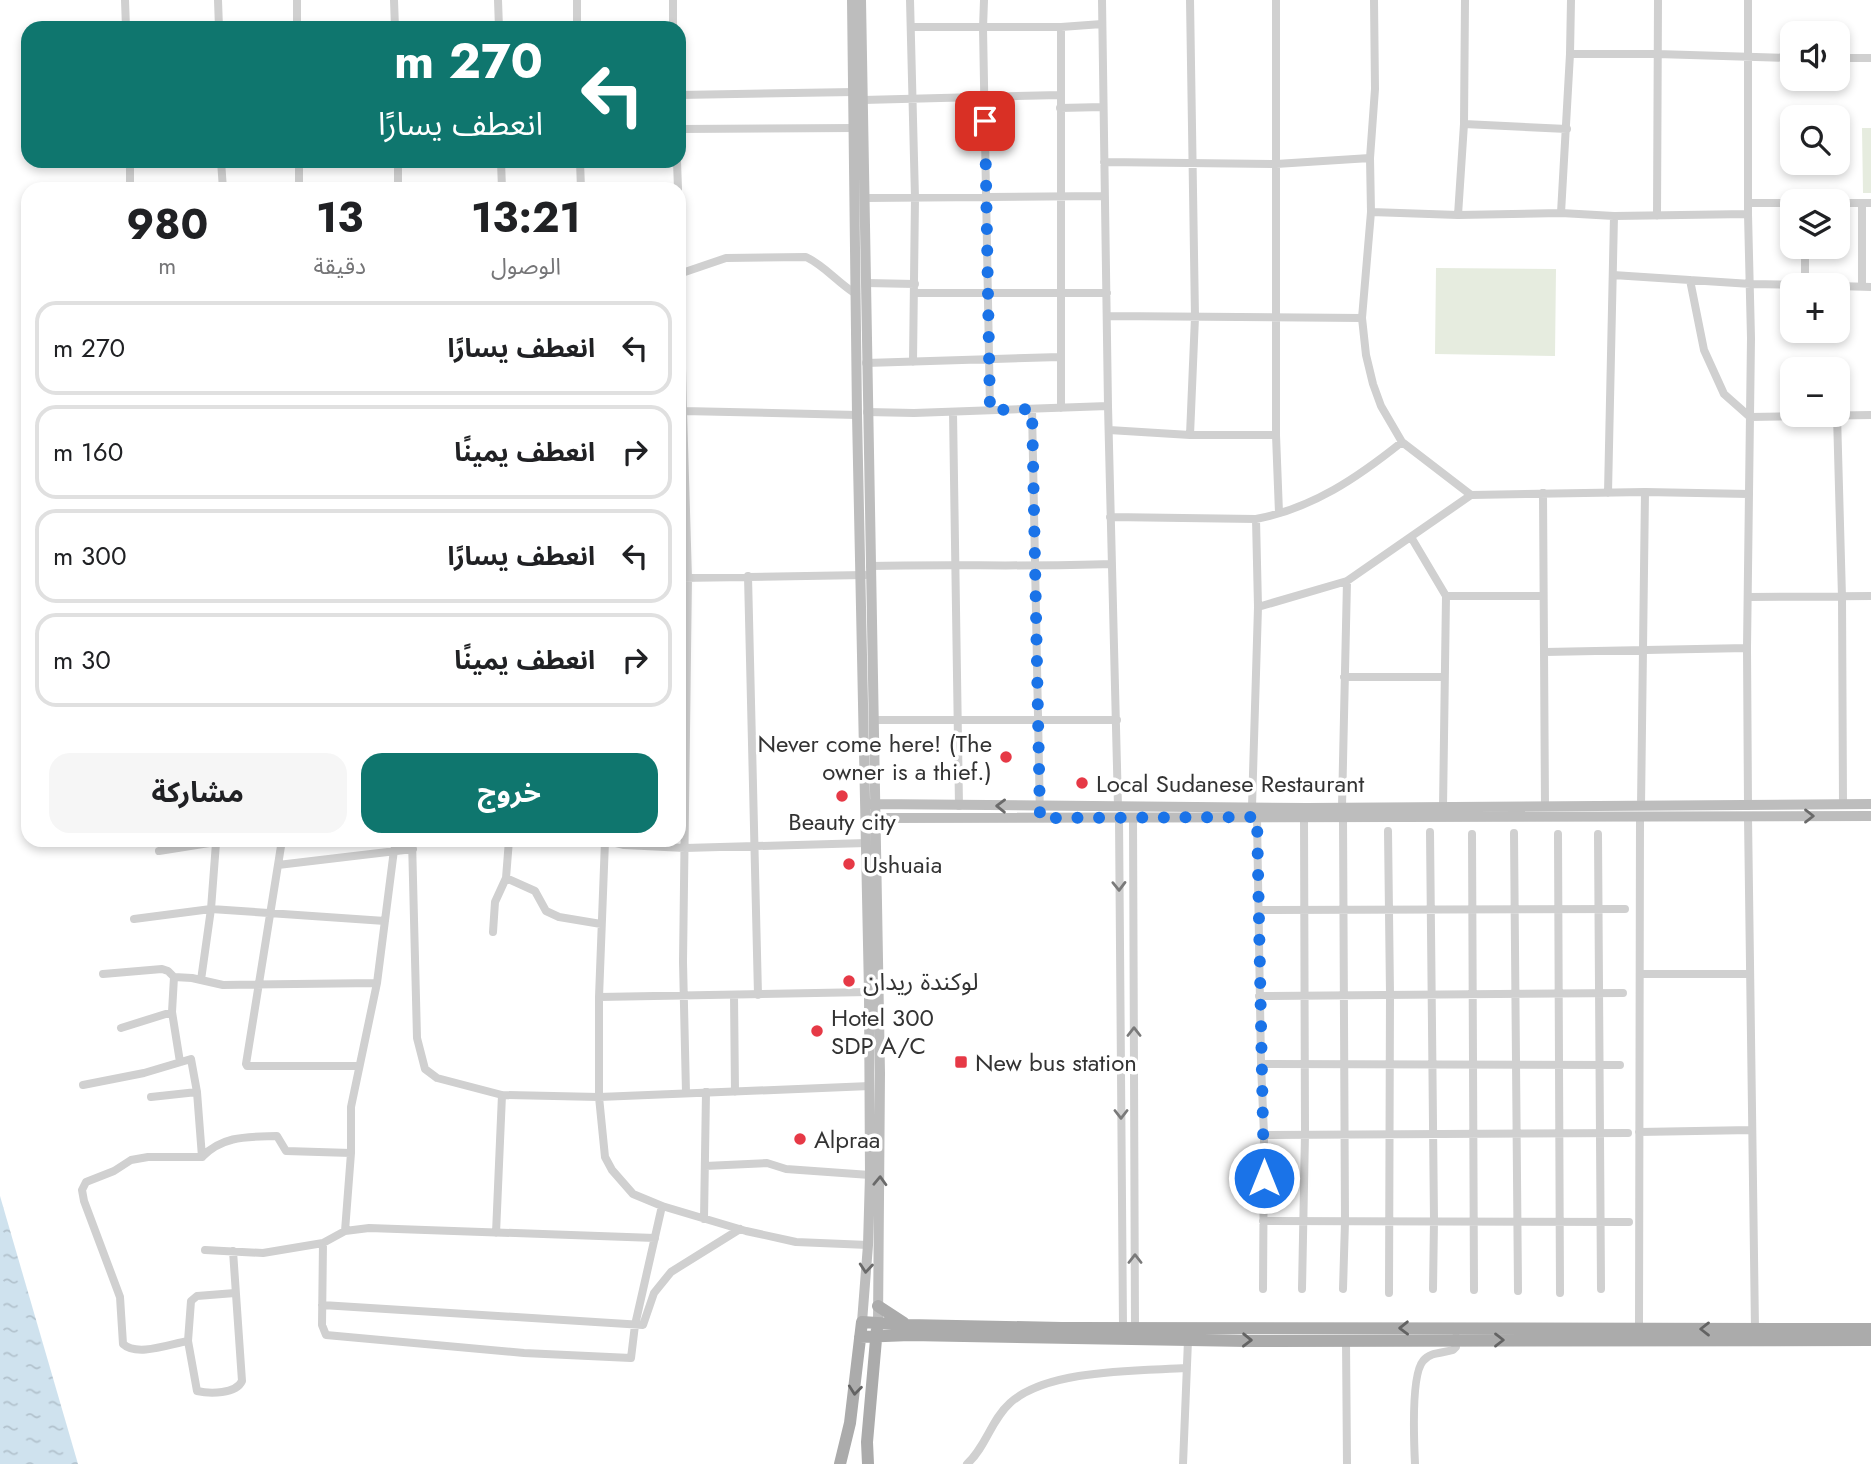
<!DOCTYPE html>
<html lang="ar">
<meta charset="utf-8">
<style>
:root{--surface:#fff;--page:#f6f6f6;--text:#202124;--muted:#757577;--line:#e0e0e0;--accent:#0f766e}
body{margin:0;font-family:Jost,"Noto Sans Arabic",sans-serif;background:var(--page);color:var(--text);direction:rtl;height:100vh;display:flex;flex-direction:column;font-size:26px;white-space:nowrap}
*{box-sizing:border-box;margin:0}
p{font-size:23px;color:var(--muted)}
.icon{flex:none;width:38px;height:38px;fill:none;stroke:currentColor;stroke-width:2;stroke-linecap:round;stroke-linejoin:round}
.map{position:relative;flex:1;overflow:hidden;direction:ltr}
.panel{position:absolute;left:21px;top:182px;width:665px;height:665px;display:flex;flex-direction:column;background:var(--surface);border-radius:21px;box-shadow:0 4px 10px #0003;direction:rtl}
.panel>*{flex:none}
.guide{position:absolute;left:21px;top:21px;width:665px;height:147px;border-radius:21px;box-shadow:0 4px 10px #0003;direction:rtl;background:#0f766e;color:#fff;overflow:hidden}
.buttons{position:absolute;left:1780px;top:21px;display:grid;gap:14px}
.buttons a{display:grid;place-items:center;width:70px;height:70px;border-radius:14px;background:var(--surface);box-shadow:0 4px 10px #0003;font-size:35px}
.pin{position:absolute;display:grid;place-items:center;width:60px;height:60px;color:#fff;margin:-30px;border-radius:14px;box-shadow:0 4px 10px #0006}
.me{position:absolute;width:77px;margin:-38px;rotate:0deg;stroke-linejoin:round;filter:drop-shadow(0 0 5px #0008)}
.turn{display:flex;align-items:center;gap:24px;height:147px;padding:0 28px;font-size:32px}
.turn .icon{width:91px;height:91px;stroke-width:2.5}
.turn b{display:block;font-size:49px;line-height:60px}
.eta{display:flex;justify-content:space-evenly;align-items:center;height:119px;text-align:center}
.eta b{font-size:42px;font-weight:700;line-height:49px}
.button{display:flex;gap:14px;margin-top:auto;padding:14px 28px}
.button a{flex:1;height:80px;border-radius:21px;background:var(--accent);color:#fff;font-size:28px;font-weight:700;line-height:80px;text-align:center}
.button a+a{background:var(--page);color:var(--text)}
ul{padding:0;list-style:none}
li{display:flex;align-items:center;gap:21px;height:94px;margin:0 14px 10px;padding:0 14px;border:4px solid var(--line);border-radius:21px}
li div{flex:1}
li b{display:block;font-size:26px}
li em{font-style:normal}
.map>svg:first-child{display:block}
.green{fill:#e6ecdf}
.water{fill:url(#water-ripples)}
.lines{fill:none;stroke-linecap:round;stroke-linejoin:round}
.street{stroke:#d0d0d0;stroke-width:8}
.secondary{stroke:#bdbdbd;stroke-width:10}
.primary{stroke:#ababab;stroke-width:12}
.oneway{stroke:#6a6a6a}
.oneway2{stroke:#7a7a7a}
.oneway3{stroke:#636363}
.route{stroke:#1a73e8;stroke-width:12;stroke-dasharray:0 21.6}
.poi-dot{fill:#e63946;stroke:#fff;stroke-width:2.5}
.labels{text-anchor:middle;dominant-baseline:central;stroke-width:7;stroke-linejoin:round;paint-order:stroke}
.poi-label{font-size:24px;fill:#333;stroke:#fff;text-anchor:start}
</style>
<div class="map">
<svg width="1871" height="1464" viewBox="0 0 1871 1464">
<defs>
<pattern id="water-ripples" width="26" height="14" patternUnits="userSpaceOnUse" patternTransform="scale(1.75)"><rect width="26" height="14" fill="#cfe2ee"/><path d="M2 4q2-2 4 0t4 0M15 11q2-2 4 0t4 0" fill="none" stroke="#b2c2cd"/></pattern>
</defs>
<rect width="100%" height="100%" fill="#fff"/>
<path class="green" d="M1862,128H1871V193H1863Z
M1436,268L1556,269L1555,356L1435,354Z"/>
<path class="water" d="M0,1196L78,1464H0Z"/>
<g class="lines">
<path class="street" d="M125,0L126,28
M218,0L219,28
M297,0V28
M394,0L395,28
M498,0L499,28
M577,0V28
M673,0V28
M910,0L915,198L913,362
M984,0L983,28L990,410
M1102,0L1108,406L1118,807
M1190,0L1195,317L1190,435
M1276,0V435L1279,513
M1374,0L1375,89L1370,158L1371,212L1362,318L1366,355L1373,384L1381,406L1402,442L1471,495L1645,492L1749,494
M1748,0V214L1751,338L1747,648L1748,806
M911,27H1061L1102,24
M1570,54H1657L1792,58
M1838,58H1871
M679,95L854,92
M863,100L1060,95
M1060,108L1103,107
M1464,124L1567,129
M679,129L855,128
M130,161V189
M221,161L223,189
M398,161V189
M501,161L502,189
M580,161L581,189
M677,161L678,189
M1104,162L1276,164L1370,158
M299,189V161
M865,198L1104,196
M1748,203H1792
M1838,203H1871
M1371,212L1458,215L1561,213L1614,216L1748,214
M1561,213L1570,54L1571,0
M1458,215L1464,124L1465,0
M1657,216L1658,0
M679,238L683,411H679
M1805,247V285
M679,274L726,258L806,257C825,266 838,283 856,294
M1613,275L1751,284L1806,285
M1690,280L1704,350L1724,394L1750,417L1871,415
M866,283L915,284
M1838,286L1871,287
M1862,286V203
M915,293H1107
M1107,316L1362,318
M866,363L1060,357
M1061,408V27
M1032,409L1040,818
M867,412L914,413L1108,406
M953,412L959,806
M1837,415L1842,597L1843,805
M1109,430L1190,435H1276
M1543,493L1545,807
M1608,493L1614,216
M1110,517L1256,519C1313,508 1357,478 1402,442
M1411,537L1446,596L1443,808
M870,566C950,564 1031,567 1112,564
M748,576L758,995
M679,578L865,575
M1446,596H1543
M1749,597L1871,596
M1258,607L1347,581L1471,495
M1545,652L1747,648
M1344,677H1444
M873,720H1117
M1641,806L1645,492
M1252,807L1258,607L1256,519
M1342,807L1347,581
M1257,817L1261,1064L1620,1065
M1748,817L1755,1329
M1119,818L1123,1327
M1133,818L1135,1327
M1388,831L1390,994L1389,1293
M1430,832L1434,1220L1433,1289
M1514,833L1518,1291
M1472,834L1474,1290
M1558,834L1560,1293
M1598,834L1601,1289
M282,840L246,1064L247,1066H359
M412,840L417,1038L425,1069L437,1078L502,1095L599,1097L605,1157L612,1170L633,1194L662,1206L746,1231L796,1242L868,1245
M604,840L624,845L685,848L867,843
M605,841L599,997V1097L870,1086
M159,851L228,840
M278,865L413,849
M506,878L535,891L546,911L559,917L601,924
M1259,910L1625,909
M134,919L211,909L385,921
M493,932L495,902L506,878L509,840
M103,974L162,969L168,971L174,977L172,1012L180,1062
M1640,974H1750
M174,977L192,978L223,985L377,983
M201,980L211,909L216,843
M734,995L735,1092
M1259,996L1623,993
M599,997L869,992
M121,1028L172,1012
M1261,1064L1264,1135L1263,1289
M83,1085L144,1073L191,1059L197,1092L202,1157
M686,1093L683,962L688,578L683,411L857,415
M151,1097L197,1092
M1639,1132L1752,1130
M1264,1135L1628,1133
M705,1166L767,1163L786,1169L870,1175
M704,1219L706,1092
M1263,1221L1629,1222
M345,1231L351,1153V1107L377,983L394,850
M496,1233L502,1095
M323,1243L322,1325L326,1335L524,1353L631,1358L635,1325L662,1206
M205,1250L263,1253L323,1243L345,1231L369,1228L655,1238
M233,1251L242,1381C236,1394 210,1394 197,1391L188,1341L191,1301L197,1296L235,1293
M1302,1289L1305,1134L1304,817
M1343,1289L1345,1222L1343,817
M322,1305L643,1325L654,1293L671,1272L740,1229
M1639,1328L1640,816
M1346,1340L1347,1464
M188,1341C170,1344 137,1357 123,1344L120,1297L84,1201L82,1190L86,1182L114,1171L131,1160L148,1157H202C223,1135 249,1137 277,1136L286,1151L351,1153
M967,1464C986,1447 991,1420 1010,1403C1047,1369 1137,1371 1186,1368
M1183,1464L1188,1340
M1415,1464C1414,1443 1411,1375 1423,1361C1430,1352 1443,1353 1453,1350L1456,1347V1337"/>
<path class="secondary" d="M852,0L857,415L869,992L870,1175L868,1245L862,1322
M861,0L880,1073L878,1323
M869,804L1307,808L1871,804
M869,818L1871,816"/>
<path class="primary" d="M878,1306L904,1323
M860,1337L910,1335L1247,1341L1871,1340
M840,1464L850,1423L862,1322L907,1325L1062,1328L1871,1329
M868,1464L867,1442L877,1328"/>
</g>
<defs><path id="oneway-chevron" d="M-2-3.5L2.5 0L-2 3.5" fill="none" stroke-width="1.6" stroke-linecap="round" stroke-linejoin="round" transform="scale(1.75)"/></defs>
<g class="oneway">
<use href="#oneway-chevron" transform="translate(1001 806) rotate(-179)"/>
<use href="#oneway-chevron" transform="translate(1809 816)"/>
<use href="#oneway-chevron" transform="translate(880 1181) rotate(-88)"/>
<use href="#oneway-chevron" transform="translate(866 1268) rotate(95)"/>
</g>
<g class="oneway2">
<use href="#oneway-chevron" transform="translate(1119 886) rotate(89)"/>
<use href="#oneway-chevron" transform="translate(1134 1032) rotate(-90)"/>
<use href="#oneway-chevron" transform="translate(1121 1114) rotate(90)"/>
<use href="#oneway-chevron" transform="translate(1135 1259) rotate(-90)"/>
</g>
<g class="oneway3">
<use href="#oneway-chevron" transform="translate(1404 1328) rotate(179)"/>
<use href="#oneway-chevron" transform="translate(1705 1329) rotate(-180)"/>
<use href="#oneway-chevron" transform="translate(1247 1340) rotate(1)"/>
<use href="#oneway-chevron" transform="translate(1499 1340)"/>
<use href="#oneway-chevron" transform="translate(855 1390) rotate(96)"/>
</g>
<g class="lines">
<path class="route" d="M985,121L990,410L1032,409L1040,818L1257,817L1264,1178"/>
</g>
<g class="poi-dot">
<circle cx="1006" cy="757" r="7"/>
<circle cx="1082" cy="783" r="7"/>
<circle cx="842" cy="796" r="7"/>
<circle cx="849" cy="864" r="7"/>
<circle cx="849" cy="981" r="7"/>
<circle cx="817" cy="1031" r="7"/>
<rect x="954" y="1055" width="14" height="14" rx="3.5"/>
<circle cx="800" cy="1139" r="7"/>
</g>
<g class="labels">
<g class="poi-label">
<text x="992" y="743" text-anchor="end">Never come here! (The<tspan x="992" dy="28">owner is a thief.)</tspan></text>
<text x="1096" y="783">Local Sudanese Restaurant</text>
<text x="842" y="821" text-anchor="middle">Beauty city</text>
<text x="863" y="864">Ushuaia</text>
<text x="863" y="981">لوكندة ريدان</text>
<text x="831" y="1017">Hotel 300<tspan x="831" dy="28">SDP A/C</tspan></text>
<text x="975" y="1062">New bus station</text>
<text x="814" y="1139">Alpraa</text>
</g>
</g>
</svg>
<div class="buttons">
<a><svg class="icon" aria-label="sound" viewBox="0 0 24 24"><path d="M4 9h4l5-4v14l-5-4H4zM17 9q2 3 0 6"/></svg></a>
<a><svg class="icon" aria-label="search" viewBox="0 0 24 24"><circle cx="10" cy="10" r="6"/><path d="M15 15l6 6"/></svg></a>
<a><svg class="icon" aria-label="layers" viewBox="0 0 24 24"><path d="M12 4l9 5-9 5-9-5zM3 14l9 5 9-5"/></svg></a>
<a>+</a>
<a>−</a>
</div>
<div class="pin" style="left:985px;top:121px;background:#d93025"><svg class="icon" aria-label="arrive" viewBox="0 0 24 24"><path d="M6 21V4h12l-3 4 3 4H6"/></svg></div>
<svg class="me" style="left:1264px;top:1178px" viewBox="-20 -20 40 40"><circle r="17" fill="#1a73e8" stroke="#fff" stroke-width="3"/><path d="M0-11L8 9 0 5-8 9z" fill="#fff"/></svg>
<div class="guide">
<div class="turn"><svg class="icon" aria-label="left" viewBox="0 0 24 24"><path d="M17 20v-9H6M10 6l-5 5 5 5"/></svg><div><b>270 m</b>انعطف يسارًا</div></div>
</div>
<section class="panel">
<div class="eta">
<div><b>13:21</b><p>الوصول</p></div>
<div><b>13</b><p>دقيقة</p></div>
<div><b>980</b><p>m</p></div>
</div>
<ul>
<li><svg class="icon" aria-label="left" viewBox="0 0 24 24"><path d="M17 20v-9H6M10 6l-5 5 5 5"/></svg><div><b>انعطف يسارًا</b></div><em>270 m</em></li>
<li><svg class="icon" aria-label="right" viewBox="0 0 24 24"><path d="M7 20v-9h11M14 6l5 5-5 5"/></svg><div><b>انعطف يمينًا</b></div><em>160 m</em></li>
<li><svg class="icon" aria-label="left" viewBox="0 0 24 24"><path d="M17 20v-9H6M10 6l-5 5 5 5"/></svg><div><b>انعطف يسارًا</b></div><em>300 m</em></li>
<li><svg class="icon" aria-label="right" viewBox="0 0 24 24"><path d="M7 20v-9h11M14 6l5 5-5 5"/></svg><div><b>انعطف يمينًا</b></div><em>30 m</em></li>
</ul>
<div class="button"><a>خروج</a><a>مشاركة</a></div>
</section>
</div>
